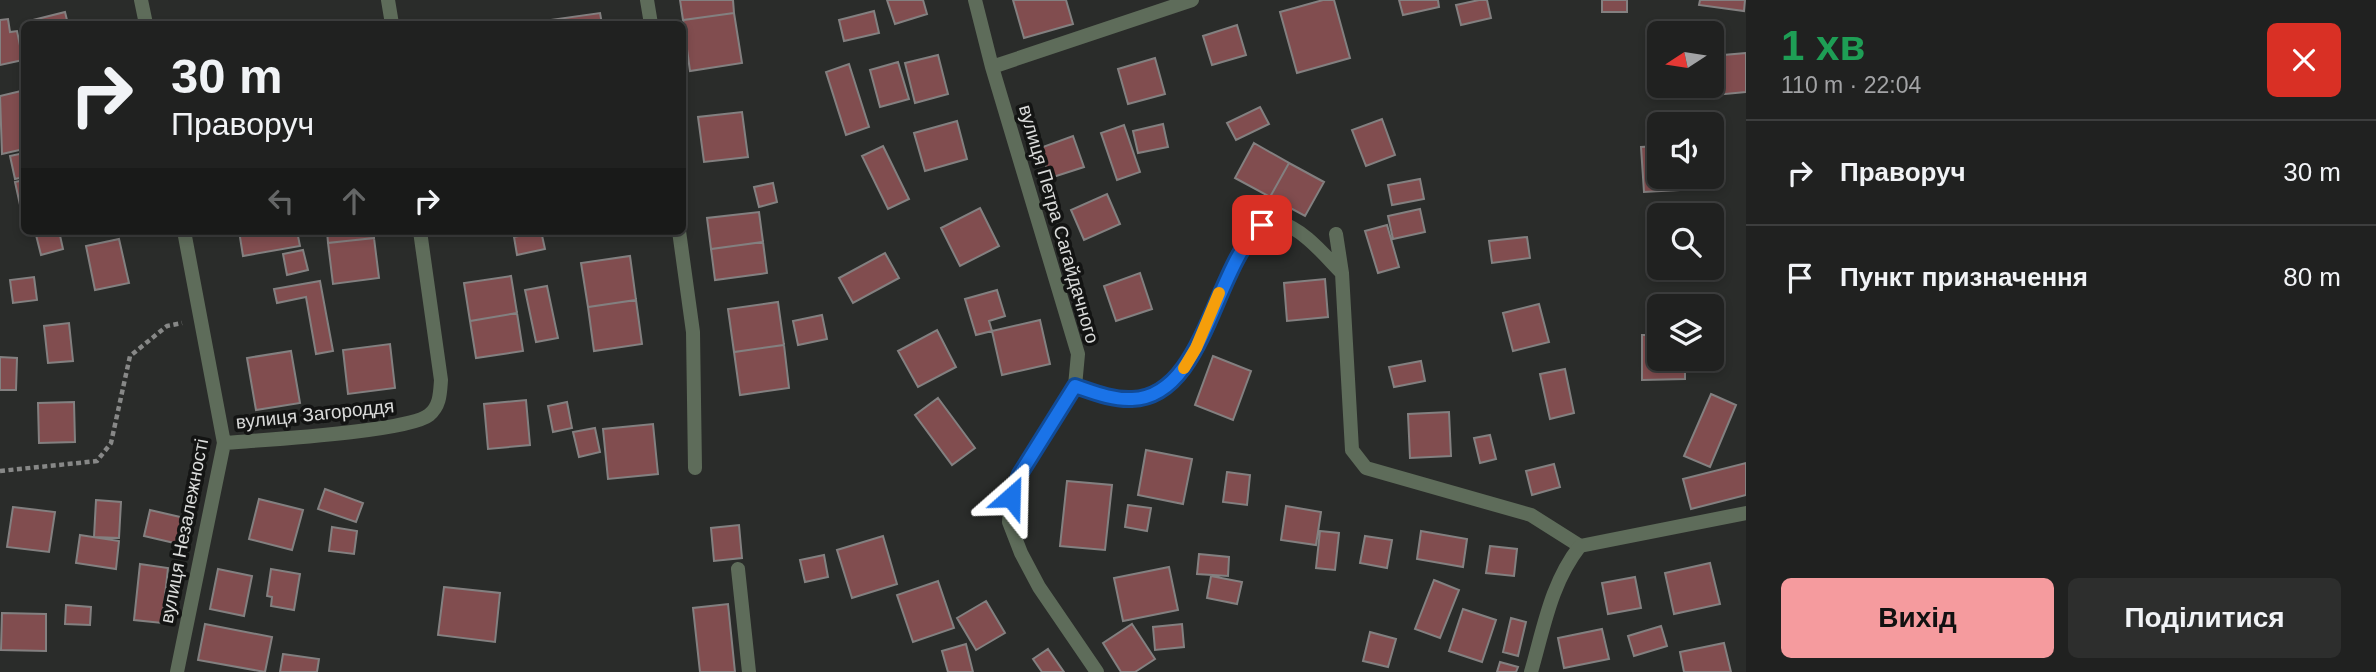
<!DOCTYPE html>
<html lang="uk">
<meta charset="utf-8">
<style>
:root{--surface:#202120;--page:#2d2e2d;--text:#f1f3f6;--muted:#a2a3a5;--line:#3d3e3e;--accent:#f59b9e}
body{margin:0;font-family:Arial,sans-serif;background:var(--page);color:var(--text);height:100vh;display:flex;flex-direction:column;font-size:26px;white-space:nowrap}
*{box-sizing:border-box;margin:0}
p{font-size:23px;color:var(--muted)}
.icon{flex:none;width:38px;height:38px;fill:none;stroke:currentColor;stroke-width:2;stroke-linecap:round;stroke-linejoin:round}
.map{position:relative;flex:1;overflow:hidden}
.sheet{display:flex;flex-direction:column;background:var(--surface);width:630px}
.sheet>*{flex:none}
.banner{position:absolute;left:21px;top:21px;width:665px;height:214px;border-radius:10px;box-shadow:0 4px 10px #0003,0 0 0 2px var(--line);background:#202120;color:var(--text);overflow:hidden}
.needle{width:46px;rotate:258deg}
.fabs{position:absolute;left:1647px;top:21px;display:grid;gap:14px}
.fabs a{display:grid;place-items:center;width:77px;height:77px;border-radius:10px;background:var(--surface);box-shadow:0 4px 10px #0003,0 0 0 2px var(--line);font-size:35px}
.pin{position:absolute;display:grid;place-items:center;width:60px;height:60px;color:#fff;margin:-30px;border-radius:14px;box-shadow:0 4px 10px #0006}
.me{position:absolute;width:77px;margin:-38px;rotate:25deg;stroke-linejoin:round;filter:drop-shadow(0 0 5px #0008)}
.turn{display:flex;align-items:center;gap:24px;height:147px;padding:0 35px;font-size:32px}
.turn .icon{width:91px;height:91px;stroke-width:2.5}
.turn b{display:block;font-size:49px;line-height:60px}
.lanes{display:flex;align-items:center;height:66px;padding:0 35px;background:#0003;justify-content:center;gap:35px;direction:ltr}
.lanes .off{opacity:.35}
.round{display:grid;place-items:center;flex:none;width:74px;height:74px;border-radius:10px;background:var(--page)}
.summary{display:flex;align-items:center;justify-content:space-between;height:119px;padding:0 35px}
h1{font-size:42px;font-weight:700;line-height:52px;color:#1e9e55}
.button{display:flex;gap:14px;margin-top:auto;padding:14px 35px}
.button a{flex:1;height:80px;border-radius:10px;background:var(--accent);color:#111;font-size:28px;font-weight:700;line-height:80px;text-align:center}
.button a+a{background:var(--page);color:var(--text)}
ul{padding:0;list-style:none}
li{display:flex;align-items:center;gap:21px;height:105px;padding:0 35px;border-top:2px solid var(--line)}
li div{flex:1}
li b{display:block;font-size:26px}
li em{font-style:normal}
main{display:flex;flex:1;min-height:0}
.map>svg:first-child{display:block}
.building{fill:#814d4f;stroke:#838080;stroke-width:2}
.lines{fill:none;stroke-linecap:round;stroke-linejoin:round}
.path{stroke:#878887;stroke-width:4.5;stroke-dasharray:5 3.5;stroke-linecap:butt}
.service{stroke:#5e6c5a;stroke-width:14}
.minor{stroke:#5e6c5a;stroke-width:14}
.route-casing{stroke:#114b97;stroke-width:18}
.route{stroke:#1a73e8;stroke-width:12}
.slow{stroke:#f59e0b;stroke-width:12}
.labels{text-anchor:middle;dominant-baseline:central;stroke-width:7;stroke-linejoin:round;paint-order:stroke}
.street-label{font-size:19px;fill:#dadbda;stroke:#131413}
</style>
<main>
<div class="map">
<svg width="1746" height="672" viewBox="0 0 1746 672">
<rect width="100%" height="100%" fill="#2a2c2a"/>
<path class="building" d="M680,0H733L734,13L683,20Z
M887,0H923L927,14L895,24Z
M1013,0H1066L1073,24L1024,38Z
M1323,0H1334L1350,58L1297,73L1280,12Z
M1399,0H1438L1439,7L1403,15Z
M1479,0H1487L1491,18L1461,25L1456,5Z
M1602,0H1627V12H1602Z
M1700,0H1745L1744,11L1699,5Z
M874,11L879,33L844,41L839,20Z
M65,12L68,24H34L33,20Z
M600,13L602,24H550V20Z
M734,13L742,63L690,71L683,20Z
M8,19L10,32L17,31L23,60L0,65V20Z
M1237,25L1246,55L1212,65L1203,36Z
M1746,53V92L1715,95L1712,56Z
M938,55L948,94L915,103L905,63Z
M1155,58L1165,94L1128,104L1118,69Z
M898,62L909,99L880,107L870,70Z
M849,64L869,127L846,135L826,72Z
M21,91L24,149L2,154L0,96Z
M1260,107L1269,124L1236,140L1227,123Z
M742,112L748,157L704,162L698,117Z
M1382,119L1395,155L1366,166L1352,130Z
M957,121L967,159L925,171L914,133Z
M1163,124L1168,147L1138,153L1133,131Z
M1124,125L1140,172L1117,180L1101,133Z
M1073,136L1084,167L1050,178L1040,148Z
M1254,143L1289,163L1270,197L1235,178Z
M883,146L909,199L888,209L862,156Z
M1659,146V177H1678L1679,190L1644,192L1641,147Z
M24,153V177L15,179L10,156Z
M1289,163L1324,182L1305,216L1270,197Z
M1420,179L1424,199L1392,205L1388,185Z
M24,180V213L22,214L15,182Z
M773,183L777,202L759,207L754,187Z
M1107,194L1120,224L1084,240L1071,210Z
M980,208L999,246L960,266L941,228Z
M1420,209L1425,232L1393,239L1388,216Z
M759,212L763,242L711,249L707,218Z
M1387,225L1399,267L1378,273L1365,231Z
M35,231H59L63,249L41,255Z
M239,231H297L300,246L243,256Z
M327,231H373L374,238L328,243Z
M541,231L545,249L517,255L514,237Z
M1527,237L1530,258L1492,263L1489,241Z
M374,238L379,278L333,284L328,243Z
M119,239L129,283L95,290L86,246Z
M763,242L767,273L715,280L711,249Z
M303,250L308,270L287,275L283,254Z
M885,253L899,278L853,303L839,278Z
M630,256L636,300L588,307L581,263Z
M1140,273L1152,309L1116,321L1104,286Z
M511,276L517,313L470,321L464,283Z
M34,277L37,300L13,303L10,280Z
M1325,279L1328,317L1287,321L1284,283Z
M320,281L333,351L316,354L306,297L277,303L274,289Z
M547,286L558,338L536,342L525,290Z
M997,290L1005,316L989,321L992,331L976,335L965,299Z
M636,300L642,344L594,351L588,307Z
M778,302L784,345L734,352L728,309Z
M1539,304L1549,342L1513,351L1503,313Z
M517,313L523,351L476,358L470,321Z
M822,315L827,339L798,345L793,321Z
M1040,320L1050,364L1002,375L992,331Z
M69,323L73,361L48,363L44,326Z
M937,330L956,367L918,387L898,351Z
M1642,335H1659V359H1685V379L1642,380Z
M390,344L395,388L348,394L343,350Z
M784,345L789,388L740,395L734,352Z
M291,351L300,403L256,410L247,358Z
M1213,356L1251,371L1233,420L1195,405Z
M0,357L17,358L16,390H0Z
M1421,361L1425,381L1394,387L1389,367Z
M1565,369L1574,413L1550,419L1540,374Z
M1711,394L1736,405L1710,467L1684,456Z
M938,398L975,448L952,465L915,415Z
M526,400L530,445L488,449L484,404Z
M74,402L75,442L39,443L38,403Z
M567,402L572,428L553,432L548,406Z
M1449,412L1451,456L1410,458L1408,414Z
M653,424L658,474L608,479L603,429Z
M595,428L600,452L579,457L573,432Z
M1490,435L1496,459L1480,463L1474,438Z
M1146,450L1192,459L1183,504L1138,495Z
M1746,463V495L1691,509L1683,479Z
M1554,464L1560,487L1532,495L1526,471Z
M1227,472L1250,475L1247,505L1223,502Z
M1067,481L1112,485L1105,550L1060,546Z
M325,489L363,503L356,522L318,509Z
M259,499L303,510L292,550L249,539Z
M96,500L121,502L119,538L94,537Z
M1128,505L1151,508L1147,531L1125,527Z
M1286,506L1321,512L1316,545L1281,540Z
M13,507L55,512L49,552L7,547Z
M150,510L189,519L183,545L144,536Z
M739,525L742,558L714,561L711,528Z
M332,527L357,531L354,554L329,551Z
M1320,531L1339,533L1335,570L1316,568Z
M1421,531L1467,539L1463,567L1417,559Z
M80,535L119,541L116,569L76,563Z
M883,536L897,584L852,598L837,550Z
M1365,536L1392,540L1387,568L1360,563Z
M1490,546L1517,549L1514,576L1486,573Z
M1199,554L1229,557L1228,576L1197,574Z
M824,555L828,577L805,582L800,560Z
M1710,563L1720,604L1674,614L1665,573Z
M140,564L168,568L162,623L134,620Z
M1169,567L1178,610L1123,621L1114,578Z
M218,569L252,576L244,616L210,609Z
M271,569L300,574L294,610L271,606L272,597L267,596Z
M1211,576L1242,582L1237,604L1207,598Z
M1635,577L1641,608L1608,614L1602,583Z
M1434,580L1459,590L1440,638L1415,629Z
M938,581L954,628L913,642L897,595Z
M444,587L500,593L495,642L438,635Z
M986,601L1005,633L976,650L957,618Z
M728,604L735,672H700L693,608Z
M66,605L91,607L90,625L65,624Z
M1463,609L1496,620L1482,662L1449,651Z
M2,613L46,614V651L1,650Z
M1511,618L1526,622L1518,656L1503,652Z
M205,624L272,637L265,672L198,660Z
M1132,624L1155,659L1135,672H1121L1103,643Z
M1182,624L1184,647L1155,650L1153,627Z
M1661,626L1667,646L1634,656L1628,636Z
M1602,629L1609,659L1564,668L1558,638Z
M1370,632L1396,639L1388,667L1363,661Z
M1724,643L1731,672H1684L1680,652Z
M966,644L973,672H948L942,651Z
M1048,649L1064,672H1042L1033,659Z
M283,654L319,659L317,672H280Z
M1500,662L1518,667L1516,672H1497Z"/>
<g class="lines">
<path class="path" d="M0,471L97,461L111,443L130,356L167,326L182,323"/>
<path class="service" d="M1336,234L1342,273
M1075,386C1094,393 1116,402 1137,399C1215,388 1222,210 1280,223C1304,229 1325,256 1342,273L1352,450L1366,468L1531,515L1580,546
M738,569L749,672"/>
<path class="minor" d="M141,0L146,24
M388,0L392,24
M647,0L651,24
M975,0L992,67L1078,354L1075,386L1020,474L1011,497L1009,522L1021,553L1039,587L1097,672
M992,67L1192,0
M679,231L693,332L695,468
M224,443C260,440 408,432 429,415C440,406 440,394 441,380L420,231
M177,672L224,443L184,231
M1531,672C1544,627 1551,583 1580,546L1746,513"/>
</g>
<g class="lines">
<defs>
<path id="route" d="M1011,497L1020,474L1075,386C1093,392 1112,400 1132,399C1205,397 1214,266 1262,225"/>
</defs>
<use href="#route" class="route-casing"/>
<use href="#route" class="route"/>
<path class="slow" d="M1184,368L1196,348L1219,293"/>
</g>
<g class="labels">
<g class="street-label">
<text transform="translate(1059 224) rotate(74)">вулиця Петра Сагайдачного</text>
<text transform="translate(315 414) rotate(-6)">вулиця Загороддя</text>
<text transform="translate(184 531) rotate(-79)">вулиця Незалежності</text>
</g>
</g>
</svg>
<div class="fabs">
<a><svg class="needle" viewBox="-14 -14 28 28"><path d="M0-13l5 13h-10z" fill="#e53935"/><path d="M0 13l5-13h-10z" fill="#a2a3a5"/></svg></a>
<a><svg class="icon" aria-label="sound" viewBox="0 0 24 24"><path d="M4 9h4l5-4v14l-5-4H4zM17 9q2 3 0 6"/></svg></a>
<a><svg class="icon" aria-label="search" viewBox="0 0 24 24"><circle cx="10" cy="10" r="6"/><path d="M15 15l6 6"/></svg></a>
<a><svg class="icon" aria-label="layers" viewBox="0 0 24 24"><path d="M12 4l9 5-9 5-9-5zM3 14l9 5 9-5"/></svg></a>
</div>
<div class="pin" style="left:1262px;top:225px;background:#d93025"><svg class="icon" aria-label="arrive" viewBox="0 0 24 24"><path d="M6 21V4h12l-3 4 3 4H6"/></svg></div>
<svg class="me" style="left:1011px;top:497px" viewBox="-20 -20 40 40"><path d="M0-17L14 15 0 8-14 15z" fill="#1a73e8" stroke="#fff" stroke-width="4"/></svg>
<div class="banner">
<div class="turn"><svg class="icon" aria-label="right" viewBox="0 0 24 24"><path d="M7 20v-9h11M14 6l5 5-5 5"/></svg><div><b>30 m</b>Праворуч</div></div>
<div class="lanes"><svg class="icon off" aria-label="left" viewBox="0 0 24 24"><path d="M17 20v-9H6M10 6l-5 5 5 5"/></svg><svg class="icon off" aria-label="ahead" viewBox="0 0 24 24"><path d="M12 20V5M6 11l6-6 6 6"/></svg><svg class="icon" aria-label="right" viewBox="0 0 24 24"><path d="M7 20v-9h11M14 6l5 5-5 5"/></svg></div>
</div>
</div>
<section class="sheet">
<div class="summary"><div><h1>1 хв</h1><p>110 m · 22:04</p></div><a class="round" style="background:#d93025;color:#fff"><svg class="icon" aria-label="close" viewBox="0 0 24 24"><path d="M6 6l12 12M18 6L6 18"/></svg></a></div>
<ul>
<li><svg class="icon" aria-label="right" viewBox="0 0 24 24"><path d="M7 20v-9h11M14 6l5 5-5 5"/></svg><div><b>Праворуч</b></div><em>30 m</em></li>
<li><svg class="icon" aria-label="arrive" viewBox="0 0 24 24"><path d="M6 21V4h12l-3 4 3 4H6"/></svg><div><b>Пункт призначення</b></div><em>80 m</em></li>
</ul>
<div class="button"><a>Вихід</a><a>Поділитися</a></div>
</section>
</main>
